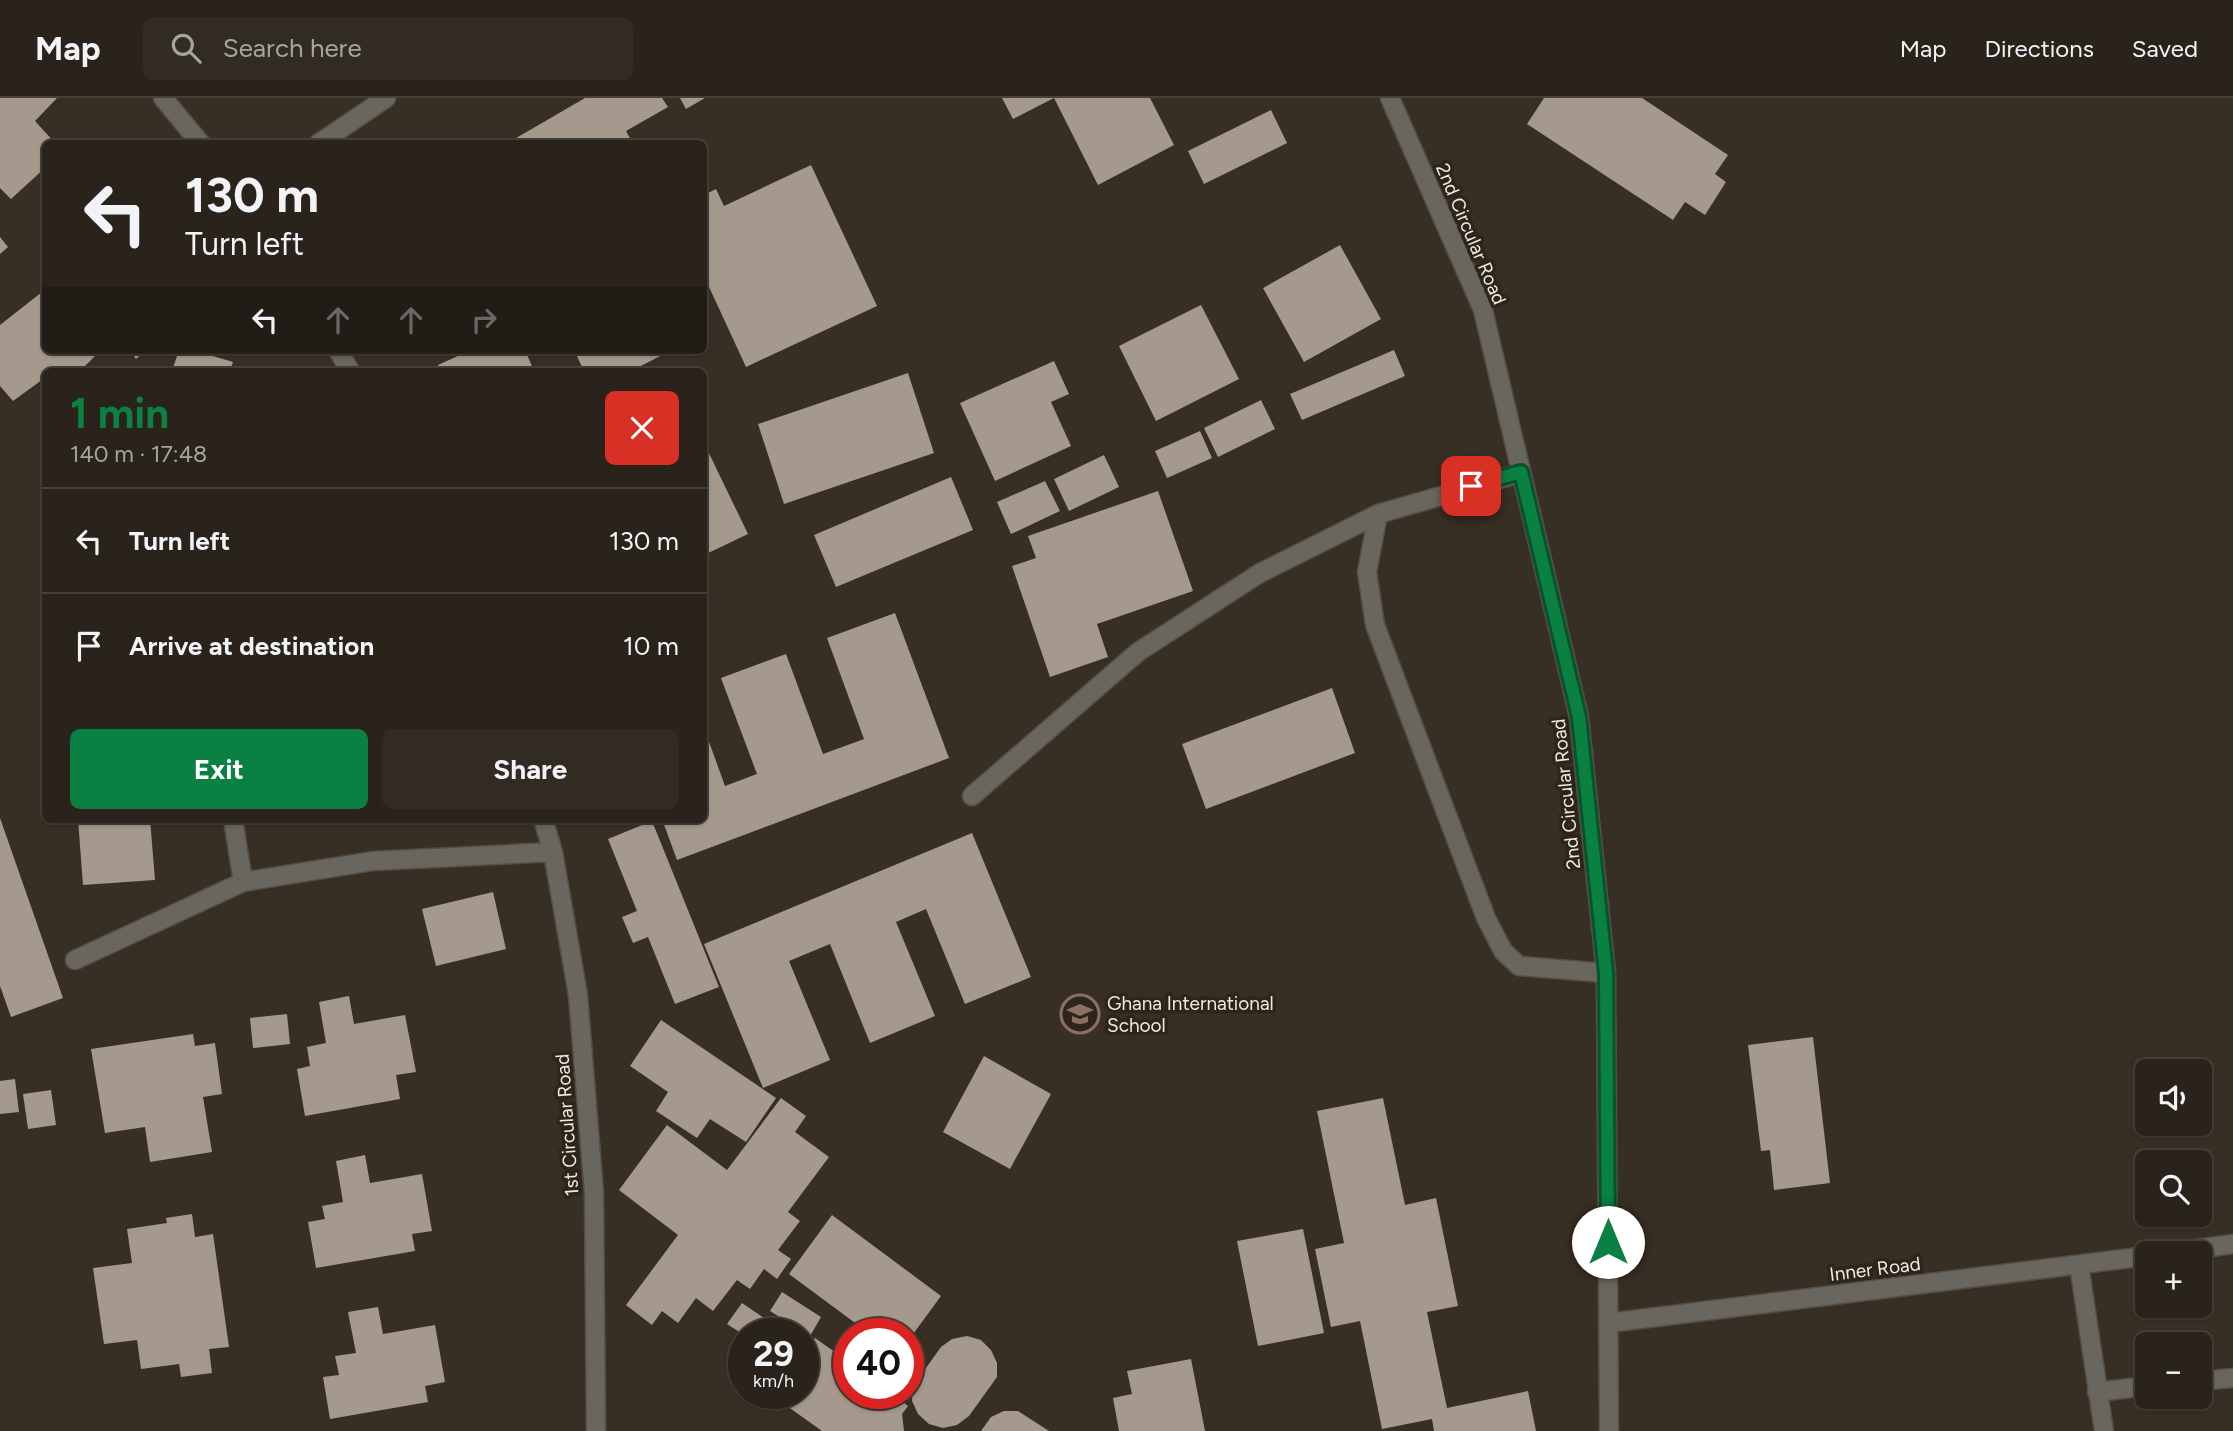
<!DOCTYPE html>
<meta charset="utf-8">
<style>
:root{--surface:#2a231b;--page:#322b24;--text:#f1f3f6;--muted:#a5a4a3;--line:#46403a;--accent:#0b8043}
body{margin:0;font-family:Figtree,sans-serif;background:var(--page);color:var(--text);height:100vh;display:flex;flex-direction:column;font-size:26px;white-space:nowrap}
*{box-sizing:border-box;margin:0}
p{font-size:23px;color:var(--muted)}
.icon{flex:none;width:38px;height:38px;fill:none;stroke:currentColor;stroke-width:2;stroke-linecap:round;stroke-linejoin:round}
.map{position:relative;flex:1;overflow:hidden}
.sheet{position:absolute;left:42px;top:270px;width:665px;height:455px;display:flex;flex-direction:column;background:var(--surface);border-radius:10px;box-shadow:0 2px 5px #0004,0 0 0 2px var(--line)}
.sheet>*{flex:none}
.banner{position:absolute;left:42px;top:42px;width:665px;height:214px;border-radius:10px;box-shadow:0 2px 5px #0004,0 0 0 2px var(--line);background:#2a231b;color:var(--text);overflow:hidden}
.buttons{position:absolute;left:2135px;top:961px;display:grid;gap:14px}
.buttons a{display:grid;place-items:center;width:77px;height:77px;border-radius:10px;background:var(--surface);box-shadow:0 2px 5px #0004,0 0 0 2px var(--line);font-size:35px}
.speed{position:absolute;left:728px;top:1220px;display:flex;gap:14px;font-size:35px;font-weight:700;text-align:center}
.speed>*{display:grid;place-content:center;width:91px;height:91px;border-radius:50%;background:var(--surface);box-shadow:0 2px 5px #0004,0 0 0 2px var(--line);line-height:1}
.speed small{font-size:18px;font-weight:400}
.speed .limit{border:10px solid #d22;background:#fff;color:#111}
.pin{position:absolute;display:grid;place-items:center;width:60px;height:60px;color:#fff;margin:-30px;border-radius:14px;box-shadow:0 4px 10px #0006}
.me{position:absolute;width:77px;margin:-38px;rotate:0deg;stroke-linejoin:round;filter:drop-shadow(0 0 5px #0008)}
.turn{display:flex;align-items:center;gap:24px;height:147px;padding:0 28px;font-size:32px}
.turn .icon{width:91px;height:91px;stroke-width:2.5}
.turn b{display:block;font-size:49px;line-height:60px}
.lanes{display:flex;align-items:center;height:66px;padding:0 28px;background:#0003;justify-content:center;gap:35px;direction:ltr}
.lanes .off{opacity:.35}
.round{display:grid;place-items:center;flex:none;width:74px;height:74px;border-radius:10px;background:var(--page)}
.summary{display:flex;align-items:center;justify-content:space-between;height:119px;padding:0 28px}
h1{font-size:42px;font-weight:700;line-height:52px;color:var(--accent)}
.cta{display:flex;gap:14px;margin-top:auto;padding:14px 28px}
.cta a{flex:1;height:80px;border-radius:10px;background:var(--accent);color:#fff;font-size:28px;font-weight:700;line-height:80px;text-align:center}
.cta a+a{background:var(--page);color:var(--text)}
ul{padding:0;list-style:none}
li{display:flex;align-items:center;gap:21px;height:105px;padding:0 28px;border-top:2px solid var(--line)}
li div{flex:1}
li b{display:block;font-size:26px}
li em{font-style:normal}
header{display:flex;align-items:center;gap:42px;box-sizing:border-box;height:98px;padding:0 35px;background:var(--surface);border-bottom:2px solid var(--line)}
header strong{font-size:33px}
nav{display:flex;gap:38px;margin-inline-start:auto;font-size:24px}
.search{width:490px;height:63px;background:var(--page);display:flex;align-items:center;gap:18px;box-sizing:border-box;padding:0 24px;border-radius:10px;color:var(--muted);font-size:26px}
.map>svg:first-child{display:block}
.building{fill:#a4998c}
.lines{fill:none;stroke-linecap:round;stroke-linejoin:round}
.minor-casing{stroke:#554d42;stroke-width:21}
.minor{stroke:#69655f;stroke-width:18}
.route-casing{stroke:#07532c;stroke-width:18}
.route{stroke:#0b8043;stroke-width:12}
.labels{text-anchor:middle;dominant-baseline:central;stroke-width:7;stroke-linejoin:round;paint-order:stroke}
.street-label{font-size:19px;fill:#efe9e2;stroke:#2e251a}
.poi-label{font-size:19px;fill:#efe9e2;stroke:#2e251a;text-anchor:start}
</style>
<header>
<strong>Map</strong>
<div class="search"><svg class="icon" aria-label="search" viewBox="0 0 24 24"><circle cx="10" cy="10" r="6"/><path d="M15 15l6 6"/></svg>Search here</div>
<nav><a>Map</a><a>Directions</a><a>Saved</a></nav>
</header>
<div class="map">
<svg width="2233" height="1333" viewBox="0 0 2233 1333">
<rect width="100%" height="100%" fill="#382f24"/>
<path class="building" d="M0,0H57L35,23L56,46H46V69L11,101L0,90Z
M585,0H662L668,9L626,33L633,46H506Z
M680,0H705L686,11Z
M1002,0H1150L1174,47L1098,87L1054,0L1013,21Z
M1544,0H1642L1728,57L1715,76L1726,84L1705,117L1685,104L1673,122L1527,26Z
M1271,12L1287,45L1204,86L1188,53Z
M811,67L877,208L746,269L704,178V97L716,91L724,108Z
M0,139L8,149L0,156Z
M1340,147L1381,221L1304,264L1263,190Z
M42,194L46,198V252H94L97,256L80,273H46V279L13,303L0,288V227Z
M1201,207L1239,281L1156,323L1119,248Z
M129,252H147L136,261Z
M179,252H193L233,264L230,273H172Z
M471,252H525L534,273H441L438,267Z
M574,252H672L631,273H584Z
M1394,252L1405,278L1302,322L1290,296Z
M1054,263L1069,296L1051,304L1071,348L995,383L960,305Z
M908,275L934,355L784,406L758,326Z
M1261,302L1275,331L1218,359L1204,330Z
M1200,333L1212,360L1167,380L1155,353Z
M704,345L748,436L704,457Z
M1104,357L1119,389L1069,413L1054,381Z
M951,379L973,432L836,489L814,437Z
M1045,383L1060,413L1011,436L997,404Z
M1158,393L1193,493L1097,526L1108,559L1050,579L1012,468L1036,460L1028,438Z
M895,515L949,660L677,762L662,721H704V630L725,688L757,676L721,580L786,556L823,656L864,641L827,540Z
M1332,590L1355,655L1206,711L1182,646Z
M0,720L63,900L11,919L0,888Z
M78,721H150L155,782L83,787Z
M652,723L719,889L675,906L648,839L633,845L622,819L637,813L608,741Z
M972,735L1031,879L965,906L926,811L896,824L935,918L870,945L830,846L789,863L830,962L763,990L704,846Z
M493,794L506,851L436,868L422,811Z
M349,898L354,926L405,917L416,974L396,977L400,1001L305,1018L297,971L310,968L307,949L326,945L319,904Z
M287,916L290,946L253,950L250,920Z
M661,922L776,1000L746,1044L710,1021L697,1040L656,1013L668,994L630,968Z
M193,936L195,948L215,945L222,996L203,999L212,1054L150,1064L145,1029L105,1035L91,951Z
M1813,939L1830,1085L1774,1092L1770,1052L1761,1053L1748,947Z
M984,958L1051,996L1010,1071L943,1034Z
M15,981L19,1014L0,1016V983Z
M51,992L56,1027L28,1031L23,996Z
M781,1000L806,1018L795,1034L829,1059L788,1114L800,1123L778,1152L791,1161L777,1181L764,1171L750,1191L737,1182L713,1213L696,1200L678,1225L662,1213L652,1227L626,1207L678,1137L619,1092L667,1027L727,1072Z
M1383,1000L1405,1107L1436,1100L1458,1208L1427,1214L1447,1310L1528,1293L1536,1333H1434L1432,1321L1382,1331L1360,1223L1331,1229L1315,1151L1344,1145L1317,1013Z
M365,1057L370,1085L422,1076L432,1133L412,1136L415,1153L316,1170L308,1124L325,1121L322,1108L343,1104L336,1063Z
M192,1116L195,1139L213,1136L229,1249L209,1251L212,1275L181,1279L179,1266L141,1271L137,1242L104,1246L93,1170L132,1165L127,1131L167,1125L166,1120Z
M832,1117L941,1198L908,1243V1236H870L789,1176Z
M1303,1131L1324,1235L1258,1248L1237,1143Z
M782,1194L821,1219L810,1238L770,1213Z
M742,1205L780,1231L777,1236L744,1237L727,1226Z
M378,1209L383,1236L435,1227L445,1284L425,1288L428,1304L330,1321L323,1279L339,1277L335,1258L356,1255L348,1214Z
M967,1238L981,1242L991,1252L997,1265V1279L969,1318L957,1327L943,1330L929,1326L918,1316L912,1303L913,1288L941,1249L952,1241Z
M815,1240L849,1264V1295H891L908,1308L902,1316L904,1333H822L773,1298L775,1295H803V1248H809Z
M1191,1261L1205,1333H1119L1113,1300L1132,1296L1127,1273Z
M1004,1313H1018L1049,1333H981L991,1319Z"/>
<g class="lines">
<defs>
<path id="minor" d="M163,0L201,46
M1390,0L1483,212L1579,619L1606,875L1609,1333
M318,46L386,0
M338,252L350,273
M1378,416L1367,474L1375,527L1486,820L1503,853L1519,868L1606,875
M972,698L1138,554L1260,475L1378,416L1521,375
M233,721L243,784
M543,721L553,754L578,897L594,1095L596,1333
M75,862L243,784L373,763L553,754
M2169,1155L2233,1146
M2079,1167L2104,1333
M1608,1225L2147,1158
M2200,1283L2233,1280
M2097,1294L2147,1288"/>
</defs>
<use href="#minor" class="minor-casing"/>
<use href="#minor" class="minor"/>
</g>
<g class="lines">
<defs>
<path id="route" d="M1471,388L1521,374L1579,619L1606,875L1608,1144"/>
</defs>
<use href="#route" class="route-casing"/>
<use href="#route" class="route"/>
</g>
<defs>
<symbol id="school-ring" viewBox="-11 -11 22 22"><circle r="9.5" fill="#2e251a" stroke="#8d6e63" stroke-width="1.5"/><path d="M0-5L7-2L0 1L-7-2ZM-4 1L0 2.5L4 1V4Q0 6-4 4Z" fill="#8d6e63"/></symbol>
</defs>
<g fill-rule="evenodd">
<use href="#school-ring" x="1058" y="894" width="44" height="44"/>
</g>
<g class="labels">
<g class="street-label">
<text transform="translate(1471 136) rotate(67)">2nd Circular Road</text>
<text transform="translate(1566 696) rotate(-96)">2nd Circular Road</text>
<text transform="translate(567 1027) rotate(-94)">1st Circular Road</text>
<text transform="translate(1875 1171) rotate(-7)">Inner Road</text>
</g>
<g class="poi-label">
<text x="1107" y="905">Ghana International<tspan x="1107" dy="22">School</tspan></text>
</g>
</g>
</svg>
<div class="buttons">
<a><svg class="icon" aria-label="sound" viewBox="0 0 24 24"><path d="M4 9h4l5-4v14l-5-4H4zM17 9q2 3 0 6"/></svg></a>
<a><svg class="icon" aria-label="search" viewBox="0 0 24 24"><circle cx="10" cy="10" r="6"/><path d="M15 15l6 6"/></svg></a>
<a>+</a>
<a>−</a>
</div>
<div class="speed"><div>29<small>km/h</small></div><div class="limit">40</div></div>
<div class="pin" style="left:1471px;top:388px;background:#d93025"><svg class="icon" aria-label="arrive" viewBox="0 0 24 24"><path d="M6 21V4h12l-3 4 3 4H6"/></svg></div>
<svg class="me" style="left:1608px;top:1144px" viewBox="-20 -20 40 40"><circle r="19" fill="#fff"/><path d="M0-13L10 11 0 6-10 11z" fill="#0b8043"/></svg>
<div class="banner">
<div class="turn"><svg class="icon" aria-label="left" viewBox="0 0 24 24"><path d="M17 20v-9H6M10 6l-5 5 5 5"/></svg><div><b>130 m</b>Turn left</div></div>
<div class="lanes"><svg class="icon" aria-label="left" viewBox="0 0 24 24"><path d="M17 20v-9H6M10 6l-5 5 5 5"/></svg><svg class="icon off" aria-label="ahead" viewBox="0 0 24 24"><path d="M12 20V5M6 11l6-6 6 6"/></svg><svg class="icon off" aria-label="ahead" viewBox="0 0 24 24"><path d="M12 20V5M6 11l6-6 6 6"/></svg><svg class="icon off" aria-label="right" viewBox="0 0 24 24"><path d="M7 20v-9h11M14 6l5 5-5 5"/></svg></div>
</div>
<section class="sheet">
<div class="summary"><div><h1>1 min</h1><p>140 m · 17:48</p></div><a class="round" style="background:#d93025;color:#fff"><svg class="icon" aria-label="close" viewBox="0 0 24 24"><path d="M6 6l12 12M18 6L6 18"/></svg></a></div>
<ul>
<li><svg class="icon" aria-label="left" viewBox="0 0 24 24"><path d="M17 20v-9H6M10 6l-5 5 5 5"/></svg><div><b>Turn left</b></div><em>130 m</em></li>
<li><svg class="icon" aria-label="arrive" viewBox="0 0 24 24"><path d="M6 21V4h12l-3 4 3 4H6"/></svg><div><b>Arrive at destination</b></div><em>10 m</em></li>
</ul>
<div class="cta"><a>Exit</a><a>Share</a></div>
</section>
</div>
